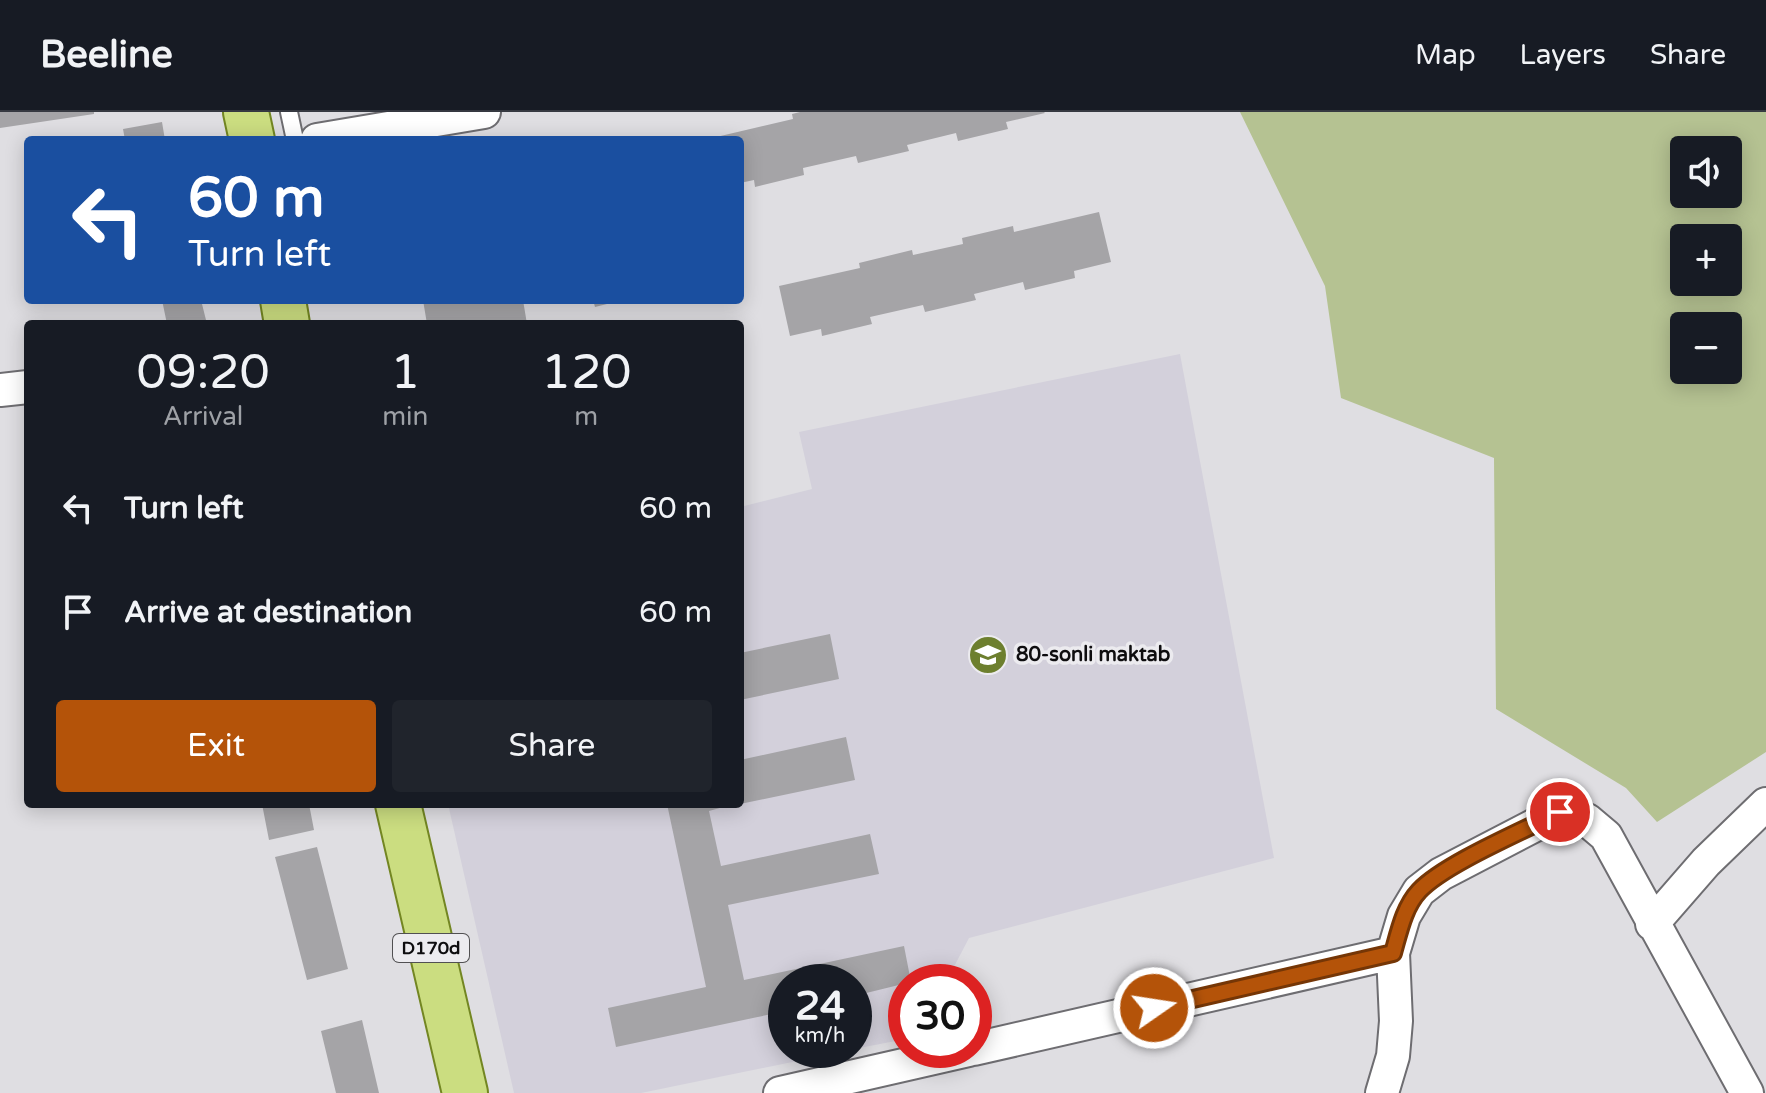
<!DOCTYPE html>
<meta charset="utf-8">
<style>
:root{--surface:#171b24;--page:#20242c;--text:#f1f3f6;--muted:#9ea1a6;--line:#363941;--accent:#b45309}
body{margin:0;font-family:"Varela Round",sans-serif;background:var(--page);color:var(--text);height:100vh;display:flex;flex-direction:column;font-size:30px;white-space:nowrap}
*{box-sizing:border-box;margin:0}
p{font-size:26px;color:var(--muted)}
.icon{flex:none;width:44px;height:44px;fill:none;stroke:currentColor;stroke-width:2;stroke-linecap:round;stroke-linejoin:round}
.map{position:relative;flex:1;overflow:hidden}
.panel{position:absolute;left:24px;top:208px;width:720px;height:488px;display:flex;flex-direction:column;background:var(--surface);border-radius:8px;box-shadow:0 4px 20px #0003}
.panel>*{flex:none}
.banner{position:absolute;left:24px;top:24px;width:720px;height:168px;border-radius:8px;box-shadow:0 4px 20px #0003;background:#1a4fa0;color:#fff;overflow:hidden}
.buttons{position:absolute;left:1670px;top:24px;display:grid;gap:16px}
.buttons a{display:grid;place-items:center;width:72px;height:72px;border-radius:8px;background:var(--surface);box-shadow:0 4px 20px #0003;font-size:40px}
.speed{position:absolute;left:768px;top:852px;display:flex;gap:16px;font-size:40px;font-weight:700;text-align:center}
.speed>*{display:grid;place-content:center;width:104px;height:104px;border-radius:50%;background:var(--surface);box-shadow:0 4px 20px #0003;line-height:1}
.speed small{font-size:20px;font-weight:400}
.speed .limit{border:12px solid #d22;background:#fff;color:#111}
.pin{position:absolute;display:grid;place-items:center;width:68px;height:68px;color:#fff;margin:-34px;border:4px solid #fff;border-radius:50%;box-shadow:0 2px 8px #0007}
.me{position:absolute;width:88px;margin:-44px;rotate:77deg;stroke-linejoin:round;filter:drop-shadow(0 0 6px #0008)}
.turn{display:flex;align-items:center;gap:28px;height:168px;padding:0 32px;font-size:36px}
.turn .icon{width:104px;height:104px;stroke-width:2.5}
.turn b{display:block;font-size:56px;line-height:68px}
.eta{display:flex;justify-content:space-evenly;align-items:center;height:136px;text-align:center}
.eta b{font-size:48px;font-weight:600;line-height:56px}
.button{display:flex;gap:16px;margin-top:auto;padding:16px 32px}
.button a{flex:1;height:92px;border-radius:8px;background:var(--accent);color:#fff;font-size:32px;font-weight:600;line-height:92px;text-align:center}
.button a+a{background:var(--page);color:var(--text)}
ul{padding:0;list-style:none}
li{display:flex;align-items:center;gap:24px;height:104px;padding:0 32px}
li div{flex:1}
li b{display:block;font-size:30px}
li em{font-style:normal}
header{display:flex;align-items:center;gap:48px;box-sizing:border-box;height:112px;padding:0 40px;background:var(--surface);border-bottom:2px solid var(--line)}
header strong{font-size:38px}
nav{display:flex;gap:44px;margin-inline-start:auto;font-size:28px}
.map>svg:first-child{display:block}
.built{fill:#d3d0db}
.green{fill:#b5c292;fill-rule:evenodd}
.building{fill:#a5a4a7}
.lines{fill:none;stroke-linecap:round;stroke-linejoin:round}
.lane-casing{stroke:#6e6d71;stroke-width:20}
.street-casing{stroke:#6e6d71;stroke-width:36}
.primary-casing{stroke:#738622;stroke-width:48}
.lane{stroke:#fff;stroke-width:16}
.street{stroke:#fff;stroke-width:32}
.primary{stroke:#cbdd80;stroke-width:44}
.route-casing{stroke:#753606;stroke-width:20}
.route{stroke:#b45309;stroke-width:14}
.labels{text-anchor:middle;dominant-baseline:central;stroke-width:7;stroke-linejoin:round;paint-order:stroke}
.shield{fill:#ecebef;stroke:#515052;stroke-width:2}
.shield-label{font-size:18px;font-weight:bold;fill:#0e0d0f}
.poi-label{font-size:20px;font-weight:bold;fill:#0e0d0f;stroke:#ecebef;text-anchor:start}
</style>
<header>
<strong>Beeline</strong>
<nav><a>Map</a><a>Layers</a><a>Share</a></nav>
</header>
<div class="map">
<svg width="1766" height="981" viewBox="0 0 1766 981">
<rect width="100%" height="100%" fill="#dfdee2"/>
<path class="built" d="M1180,242L1274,746L969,826L946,870H906V927L854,937V870H786V938H851L641,981H514L448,692H740V395L812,377L799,320Z"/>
<path class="green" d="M1240,0H1766V640L1657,710L1626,676L1496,597L1494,346L1341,286L1325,174ZM1684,38H1728V82H1684ZM1684,126H1728V170H1684ZM1684,214H1728V258H1684Z"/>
<path class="building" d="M0,0H94V2L0,16Z
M800,0H1044L1045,1L1006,10L1008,17L958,29L956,21L907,33L909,39L858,51L856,44L803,56L804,63L755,75L754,68L740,71V28L712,26L793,7L792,2Z
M162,10L165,28H125L123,17Z
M1099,100L1111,150L1074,159L1075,166L1025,178L1023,170L974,182L976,188L925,200L923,193L870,205L872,212L822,224L821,217L790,224L779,174L860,156L859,151L912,138L913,143L963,132L962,126L1013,114L1014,120Z
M162,188H201L207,212H167Z
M423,188H523L527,212H427Z
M593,188H619V189L595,195Z
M830,522L839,567L740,588V541Z
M846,625L855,668L740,692V648Z
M262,692H309L314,718L269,728Z
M667,692H734L709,699L721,754L870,722L879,762L728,793L744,868L904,834L911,870L854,884V870H786V899L616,935L608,896L706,875Z
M317,735L348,857L307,868L275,745Z
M362,908L379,981H336L321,919Z"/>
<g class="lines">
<defs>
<path id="lane" d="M289,0L295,28"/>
<path id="street" d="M317,28L484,0
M0,278L28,275
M1652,812L1706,750L1766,692
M974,937L1393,841
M780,981L969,938
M1382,981L1393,944L1396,909L1393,841L1404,804L1419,779L1441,762L1560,700L1587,708L1606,724L1747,981"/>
<path id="primary" d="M246,0L252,28
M283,188L287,212
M398,692L465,981"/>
</defs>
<use href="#lane" class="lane-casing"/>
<use href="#street" class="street-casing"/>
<use href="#primary" class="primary-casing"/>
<use href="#lane" class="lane"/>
<use href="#street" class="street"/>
<use href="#primary" class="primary"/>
</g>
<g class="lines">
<defs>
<path id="route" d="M1154,896L1393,841C1399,820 1404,795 1419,779C1444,752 1525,718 1560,700"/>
</defs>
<use href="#route" class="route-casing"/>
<use href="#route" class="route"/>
</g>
<defs>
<symbol id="school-disc" viewBox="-11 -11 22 22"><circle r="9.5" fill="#6d7f2e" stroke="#ecebef"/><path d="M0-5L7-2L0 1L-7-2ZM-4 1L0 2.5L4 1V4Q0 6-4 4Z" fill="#fff"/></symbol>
</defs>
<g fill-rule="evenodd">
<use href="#school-disc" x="966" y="521" width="44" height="44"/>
</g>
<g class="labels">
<rect class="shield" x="393" y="822" width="76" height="28" rx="6"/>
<g class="shield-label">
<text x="431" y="836">D170d</text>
</g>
<g class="poi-label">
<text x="1016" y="543">80-sonli maktab</text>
</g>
</g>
</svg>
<div class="buttons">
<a><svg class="icon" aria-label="sound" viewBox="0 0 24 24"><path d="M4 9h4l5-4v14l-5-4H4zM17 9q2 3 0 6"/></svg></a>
<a>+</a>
<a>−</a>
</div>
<div class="speed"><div>24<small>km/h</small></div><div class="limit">30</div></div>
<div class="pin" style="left:1560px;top:700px;background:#d93025"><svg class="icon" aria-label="arrive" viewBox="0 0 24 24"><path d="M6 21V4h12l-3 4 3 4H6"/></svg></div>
<svg class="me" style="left:1154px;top:896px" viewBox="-20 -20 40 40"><circle r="17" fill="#b45309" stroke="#fff" stroke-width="3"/><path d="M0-11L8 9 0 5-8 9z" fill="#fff"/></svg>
<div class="banner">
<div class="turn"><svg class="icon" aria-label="left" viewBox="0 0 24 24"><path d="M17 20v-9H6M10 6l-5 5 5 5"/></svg><div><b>60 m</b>Turn left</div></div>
</div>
<section class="panel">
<div class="eta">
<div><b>09:20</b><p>Arrival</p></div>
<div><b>1</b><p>min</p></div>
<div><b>120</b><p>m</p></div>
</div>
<ul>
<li><svg class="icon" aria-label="left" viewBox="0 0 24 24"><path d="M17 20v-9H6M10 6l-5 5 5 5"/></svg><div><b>Turn left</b></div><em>60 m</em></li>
<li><svg class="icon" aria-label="arrive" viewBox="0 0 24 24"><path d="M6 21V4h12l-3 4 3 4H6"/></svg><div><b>Arrive at destination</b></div><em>60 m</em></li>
</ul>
<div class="button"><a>Exit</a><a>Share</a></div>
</section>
</div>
